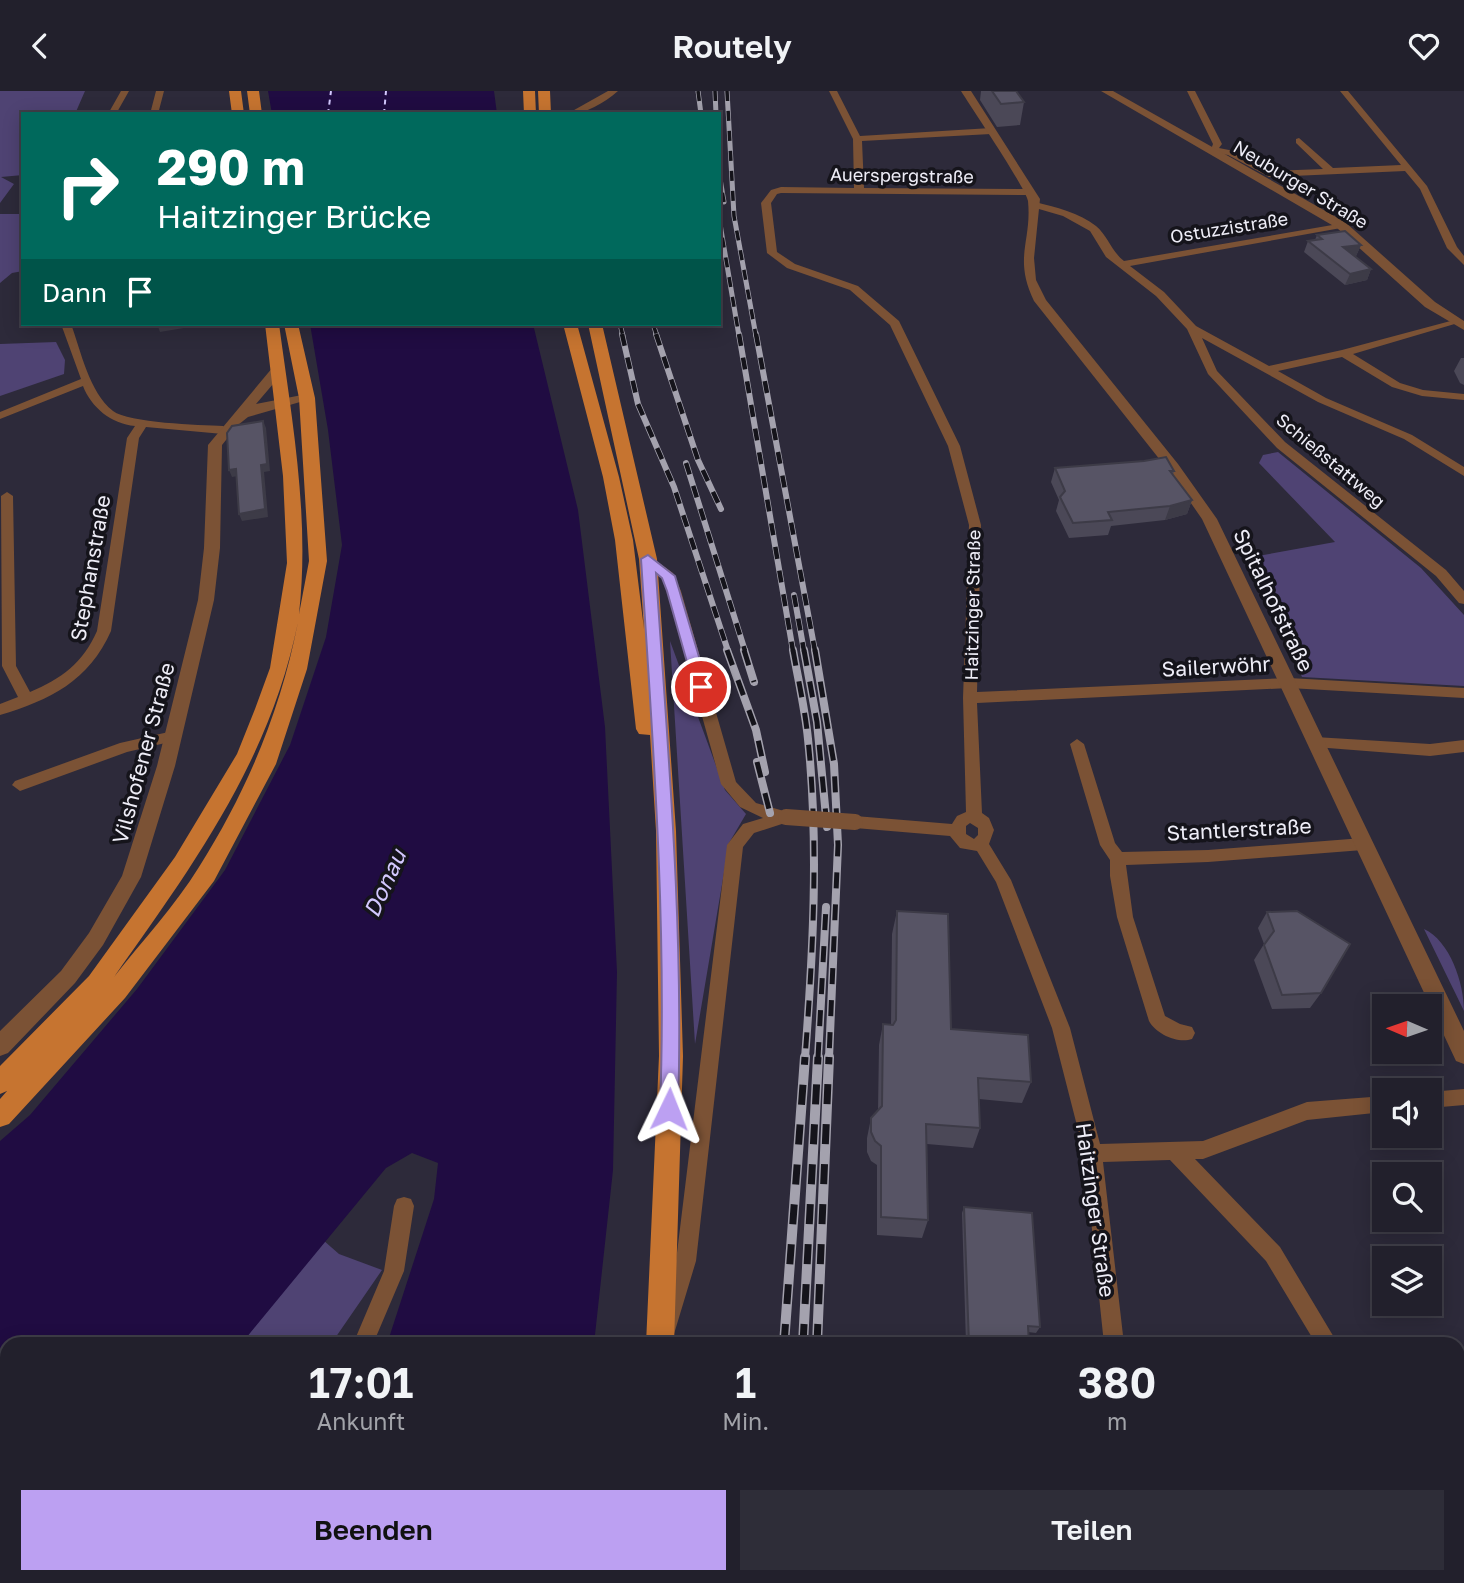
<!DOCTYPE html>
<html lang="de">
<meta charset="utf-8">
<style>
:root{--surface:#22202c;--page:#2e2d38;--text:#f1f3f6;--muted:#a2a3a9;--line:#3f3e48;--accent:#bca0f2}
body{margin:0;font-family:"Golos Text",sans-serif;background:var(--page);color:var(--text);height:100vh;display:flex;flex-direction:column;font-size:26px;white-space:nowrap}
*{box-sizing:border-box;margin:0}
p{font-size:23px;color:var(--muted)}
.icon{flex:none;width:38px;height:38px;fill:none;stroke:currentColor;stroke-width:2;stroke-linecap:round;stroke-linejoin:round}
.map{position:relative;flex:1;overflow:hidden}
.sheet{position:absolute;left:0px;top:1246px;width:1465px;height:247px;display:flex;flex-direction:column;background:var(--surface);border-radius:21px 21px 0 0;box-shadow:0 4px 18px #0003,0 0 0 2px var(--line)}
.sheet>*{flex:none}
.guide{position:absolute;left:21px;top:21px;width:700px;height:214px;border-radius:0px;box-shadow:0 4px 18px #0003,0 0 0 2px var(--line);background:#00695c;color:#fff;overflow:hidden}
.needle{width:46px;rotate:272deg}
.buttons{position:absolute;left:1372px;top:903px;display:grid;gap:14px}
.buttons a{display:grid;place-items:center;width:70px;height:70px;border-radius:0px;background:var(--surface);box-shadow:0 4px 18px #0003,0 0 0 2px var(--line);font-size:35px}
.pin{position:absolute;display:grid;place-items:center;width:60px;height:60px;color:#fff;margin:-30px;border:4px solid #fff;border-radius:50%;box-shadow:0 2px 7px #0007}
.me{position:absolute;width:77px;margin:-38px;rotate:2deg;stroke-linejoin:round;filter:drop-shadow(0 0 5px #0008)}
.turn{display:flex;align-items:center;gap:24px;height:147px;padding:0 21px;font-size:32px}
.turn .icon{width:91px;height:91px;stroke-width:2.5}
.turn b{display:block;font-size:49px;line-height:60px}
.then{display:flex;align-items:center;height:66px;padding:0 21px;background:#0003;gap:14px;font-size:26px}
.eta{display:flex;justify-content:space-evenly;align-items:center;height:119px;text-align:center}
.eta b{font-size:42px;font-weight:600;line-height:49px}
.primary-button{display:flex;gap:14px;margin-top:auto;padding:14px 21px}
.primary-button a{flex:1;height:80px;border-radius:0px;background:var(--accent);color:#111;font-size:28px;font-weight:600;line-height:80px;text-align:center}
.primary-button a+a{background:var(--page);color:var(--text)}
header{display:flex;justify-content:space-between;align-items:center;height:91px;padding:0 21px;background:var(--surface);font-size:32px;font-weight:600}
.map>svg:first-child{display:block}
.green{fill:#4f4373}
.water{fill:#200c42}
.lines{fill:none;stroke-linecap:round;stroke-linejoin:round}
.ferry{stroke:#d3c8fe;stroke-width:2;stroke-dasharray:5 4.5;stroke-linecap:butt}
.minor{fill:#7b5235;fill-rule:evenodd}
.tertiary{fill:#7b5235;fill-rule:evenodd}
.primary{fill:#c67430;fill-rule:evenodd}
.rail-far3-casing{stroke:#a4a2ae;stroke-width:5}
.rail-far2-casing{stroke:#a4a2ae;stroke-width:6}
.rail-far1-casing{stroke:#a4a2ae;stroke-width:8}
.rail-casing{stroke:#a4a2ae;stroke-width:10}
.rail-far3{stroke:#15141b;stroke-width:3.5;stroke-dasharray:10;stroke-linecap:butt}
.rail-far2{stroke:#15141b;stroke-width:4.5;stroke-dasharray:12;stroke-linecap:butt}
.rail-far1{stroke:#15141b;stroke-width:5;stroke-dasharray:16;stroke-linecap:butt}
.rail{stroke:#15141b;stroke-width:7;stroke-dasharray:20;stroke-linecap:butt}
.minor-bridge{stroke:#7b5235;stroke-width:16}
.wall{fill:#4b4857}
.shaded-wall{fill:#3d3b47}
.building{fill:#575465;stroke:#3d3b47;stroke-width:2}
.route{fill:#bca0f2;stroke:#7a689d;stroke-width:2}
.labels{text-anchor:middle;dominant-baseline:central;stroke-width:7;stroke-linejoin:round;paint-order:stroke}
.far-street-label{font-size:18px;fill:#eeedf7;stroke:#15141b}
.street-label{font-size:21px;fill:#eeedf7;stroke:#15141b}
.water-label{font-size:23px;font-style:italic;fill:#d3c8fe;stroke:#15141b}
</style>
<header><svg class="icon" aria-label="back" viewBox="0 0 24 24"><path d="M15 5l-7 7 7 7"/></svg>Routely<svg class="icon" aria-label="heart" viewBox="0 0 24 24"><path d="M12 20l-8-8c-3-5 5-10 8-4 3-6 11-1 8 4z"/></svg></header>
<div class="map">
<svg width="1464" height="1492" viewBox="0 0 1464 1492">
<rect width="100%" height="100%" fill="#2d2a3a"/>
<path class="green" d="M0,0H85L75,23H23V84L1,86L14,93L0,112Z
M0,123H23V180L12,182L0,192Z
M56,251L65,269L64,283L0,305V253Z
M1278,361L1421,477L1464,524V595L1302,586L1295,569L1297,563L1272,525L1247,467L1335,451L1259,372L1263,364Z
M670,550L725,699L746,723L729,752L695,953Z
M1424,838C1450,850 1464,892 1464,920Z
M323,1149L339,1163L382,1179L331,1253H241Z
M71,1486H158L154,1492H66Z"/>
<path class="water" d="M268,0H494L497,23H272Z
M310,233H533L578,419L605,636L617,881L613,1079L594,1253H387L434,1108L438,1072L412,1062L386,1077L241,1253H7V1486H71L66,1492H0V1050L30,1024L137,898L225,779L290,654L326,546L342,454L328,339Z
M326,1486H568L567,1492H324Z"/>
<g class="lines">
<path class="ferry" d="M328,23L331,0
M384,23L386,0"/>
<path class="minor" d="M121,0H129L116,23H108Z
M156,0H164L158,23H150Z
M608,0H618C604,12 586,23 567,23Z
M829,0H837L860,45L991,37L995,40L991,43L862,50L864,97L1030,98L1035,101L1030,104L781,102L777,103L771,112L777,161L795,173L858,195L899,230L960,355L981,434L977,601L1289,587L1464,597V607L1289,597L977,612L982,722L989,727L994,739L989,753L1011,789L1070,937L1100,1053L1203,1050L1307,1011L1384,1005V1021L1307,1029L1203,1068H1195L1280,1156L1338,1253H1316L1266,1170L1170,1069L1103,1071L1124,1253H1104L1084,1062L1052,937L996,791L977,760L960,757L950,745L855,737L849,735L847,731L849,727L855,725L952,733L957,725L966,721L963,607L969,434L948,355L890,234L850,199L787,177L767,162L761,112L771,99L781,96L854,97L853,48ZM970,732L978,737V744L974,748L966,743V735Z
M1187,0H1195L1222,53L1219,57L1234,60L1271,80L1323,78L1296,52V48L1299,47L1333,77L1401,74L1340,0H1348L1427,95L1457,156L1464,165V174L1447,157L1420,98L1405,80L1269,86L1228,64L1210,61L1213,53Z
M1035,111C1055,116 1080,122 1096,135C1108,145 1111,160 1124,170L1344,132L1346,134L1341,137L1130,175L1164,201L1196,235L1269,275L1342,259L1458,228V232L1353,263L1400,292L1423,299L1464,303V309L1422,305L1392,296L1342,266L1278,280L1326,307L1412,344L1464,376V385L1404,348L1318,311L1202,247L1217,280L1285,351L1446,479L1464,500V513L1459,512L1436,485L1277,357L1208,283L1187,238L1156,205L1106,166L1090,140L1063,125L1032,116L1030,114Z
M61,233H71C81,260 89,301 113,320C129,332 199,334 223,335L229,339L223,343L146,336L139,347L111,540C89,590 50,609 0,624V613L18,606L2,575L1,405L7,401L13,405L16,575L30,601C61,588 83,572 97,540L127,347L135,335C111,333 91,316 83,295L0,328V321L81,288Z
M648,464L673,482L681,500L736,691L756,712L791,722L794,726L791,730L754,742L743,756L696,1170L671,1253H651L676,1170L727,754L743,733L763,727L740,716L721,693L667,500L662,487L642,468Z
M173,640L178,641L180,645L178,649L127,661L20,700L12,694L15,690L120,652Z
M1315,646L1430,653L1464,649V661L1430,665L1315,656L1308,651Z
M1077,648L1084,653L1115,752L1122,761L1208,759L1363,747L1369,749L1371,753L1369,757L1363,759L1208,771L1126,774L1133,826L1165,925L1180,933L1192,936L1195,942L1192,948C1178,953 1156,943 1149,930L1117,826L1110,785V769L1100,754L1070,653Z
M1464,998V1014L1430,1017V1001Z
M404,1106L411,1108L414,1115L404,1180L373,1253H353L384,1180L394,1115L397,1108Z
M1458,1479L1463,1492H1439L1438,1486H1458Z
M183,1486H208L205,1492H180Z
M1130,1486H1152L1153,1492H1129Z"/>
<path class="tertiary" d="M961,0H971L1040,108L1034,167L1036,189L1046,209L1178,373L1217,428L1464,940V973L1456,970L1202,428L1168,379L1034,210C1013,166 1032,151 1028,110C1027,99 971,16 961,0Z
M1101,0H1113L1345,131L1435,211L1464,230V239L1425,216L1337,137Z
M278,275L285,279L256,313L307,303L314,307L248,326L238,334L222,354L220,457L214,509L175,675L141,786L103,854L75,892L8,962L0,965V940L61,880L89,842L122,785L157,675L198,509L204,457L208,354L273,276Z"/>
<path class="primary" d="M229,0H241L244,23H232Z
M247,0H259L262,23H250Z
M523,0H535L536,23H524Z
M538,0H550L551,23H539Z
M265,233H279C292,330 310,426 299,523L309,470L299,307L284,233H298L315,307L327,470L307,578L276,673L214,790L125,907L9,1033L0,1036V1008L7,1000L0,1003V975L89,885L175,766L237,663L255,618L270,577L287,472L283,385ZM298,531C281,619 247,700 199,776C175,815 142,850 114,886C194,773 270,669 298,531Z
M563,233H577L619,386L633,449L644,538L639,468L588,233H602L657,468L676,740L683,965L674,1253H646L659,965L656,740L650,644L639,643L636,638L615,449L603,386Z
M626,1486H656L655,1492H625Z"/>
<defs>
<path id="rail-far3" d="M698,0L701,23
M715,0L716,23
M727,0L734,125L756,245
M719,82L724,111
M719,127L739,245
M620,233L623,245
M653,233L657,245"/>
<path id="rail-far2" d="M622,243L638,313L674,396L728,560
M656,243L698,369L721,418
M739,243L793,560
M756,243L815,560
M686,372L745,560
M794,504L804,560"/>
<path id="rail-far1" d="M727,559L756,639L765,681
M744,559L754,591
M793,559C798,588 805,618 808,648C819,754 813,862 805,967
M804,559L817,631L827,736
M815,559L834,673L838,754L829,967
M757,671L770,722
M818,967L826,816"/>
<path id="rail" d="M784,1253L805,966
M803,1253L818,966
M817,1253L829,966
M791,1486L792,1492
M815,1486L816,1492
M830,1486L831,1492"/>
</defs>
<use href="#rail-far3" class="rail-far3-casing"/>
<use href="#rail-far2" class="rail-far2-casing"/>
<use href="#rail-far1" class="rail-far1-casing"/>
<use href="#rail" class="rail-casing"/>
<use href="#rail-far3" class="rail-far3"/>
<use href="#rail-far2" class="rail-far2"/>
<use href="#rail-far1" class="rail-far1"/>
<use href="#rail" class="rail"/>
<path class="minor-bridge" d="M786,726L855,731"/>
</g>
<path class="wall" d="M981,0H1016L1024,11L1020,34L997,36L980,9Z
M1317,144L1361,154L1356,165H1354L1371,178L1367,189L1345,194L1304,161L1308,150L1315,149Z
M1461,267H1464V294L1460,292L1454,280Z
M1055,377L1174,380L1173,384L1192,409L1187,423L1165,429L1111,435L1108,444L1069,447L1056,420L1059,409L1051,391Z
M897,820L951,938L1031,991L1022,1012L979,1008L980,1037L973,1057L927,1053L928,1129L922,1147L877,1144V1074L871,1070L867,1061V1047L871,1027L878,1020L879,954L883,933L891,934L892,843Z
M1267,821L1321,902L1310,917L1272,918L1254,869L1264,853L1258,837Z
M964,1116L1040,1236L1036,1242L1028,1241L1029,1253H966L962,1122Z
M974,1486H1044V1492H975Z"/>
<path class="shaded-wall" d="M1361,154L1356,165L1338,168L1343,156Z
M1371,178L1367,189L1345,194L1350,183Z
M157,233H208L160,241Z
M263,330L266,337L270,380L264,381L268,426L242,430L239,423L261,374Z
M236,378L238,385L232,386L229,379Z
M1192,409L1187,423L1165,429L1170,415Z"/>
<path class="building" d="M992,0H1016L1024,11L1001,13Z
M1345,140L1361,154L1343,156L1371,178L1350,183L1308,150L1322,148L1317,144Z
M263,330L267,373L261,374L265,418L239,423L236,378L229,379L227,342L232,335Z
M1166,366L1174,380H1170L1192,409L1170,415L1108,421L1112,429L1073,432L1060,406L1065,400L1055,377L1144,370Z
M897,820L948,823L951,938L1028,944L1031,991L978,987L980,1037L926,1033L928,1129L881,1126V1055L875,1050L871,1041V1027L882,1015L883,933L893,934L896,929Z
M1297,820L1350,853L1321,902L1282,904L1264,854L1274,840L1267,821Z
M964,1116L1032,1122L1040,1236L1028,1235L1029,1253H969Z
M978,1486H1044V1492H978Z"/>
<path class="route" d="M648,464L675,485L708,596L701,601L694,596L667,500L662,487L656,482C668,660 684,839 678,1018L676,1024L669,1026L662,1024L660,1018C667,835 653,651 641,468Z"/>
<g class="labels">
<g class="far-street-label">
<text transform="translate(902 84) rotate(1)">Auerspergstraße</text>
<text transform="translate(1301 93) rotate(31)">Neuburger Straße</text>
<text transform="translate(1229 136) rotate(-9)">Ostuzzistraße</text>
<text transform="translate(1331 369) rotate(40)">Schießstattweg</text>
<text transform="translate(972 514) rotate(-89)">Haitzinger Straße</text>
</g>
<g class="street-label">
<text transform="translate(90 477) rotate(-80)">Stephanstraße</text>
<text transform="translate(1274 509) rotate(64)">Spitalhofstraße</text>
<text transform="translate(1216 575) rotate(-3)">Sailerwöhr</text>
<text transform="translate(143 662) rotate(-75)">Vilshofener Straße</text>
<text transform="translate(1239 738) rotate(-3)">Stantlerstraße</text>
<text transform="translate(1096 1119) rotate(82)">Haitzinger Straße</text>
</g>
<g class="water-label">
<text transform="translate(384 792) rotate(-66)">Donau</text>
</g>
</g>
</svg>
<div class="buttons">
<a><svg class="needle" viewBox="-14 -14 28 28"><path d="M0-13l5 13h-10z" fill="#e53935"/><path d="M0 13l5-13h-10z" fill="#a2a3a9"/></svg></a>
<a><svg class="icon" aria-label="sound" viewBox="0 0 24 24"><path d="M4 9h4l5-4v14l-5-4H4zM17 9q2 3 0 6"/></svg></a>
<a><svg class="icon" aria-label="search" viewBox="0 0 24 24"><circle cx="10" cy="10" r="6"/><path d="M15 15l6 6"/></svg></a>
<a><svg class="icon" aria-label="layers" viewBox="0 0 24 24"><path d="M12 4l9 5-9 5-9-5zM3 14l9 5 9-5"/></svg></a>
</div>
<div class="pin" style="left:701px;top:596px;background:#d93025"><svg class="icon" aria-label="arrive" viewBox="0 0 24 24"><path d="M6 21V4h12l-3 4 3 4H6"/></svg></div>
<svg class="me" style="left:669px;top:1018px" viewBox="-20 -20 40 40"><path d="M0-17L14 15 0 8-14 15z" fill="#bca0f2" stroke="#fff" stroke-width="4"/></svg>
<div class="guide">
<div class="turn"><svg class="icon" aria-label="right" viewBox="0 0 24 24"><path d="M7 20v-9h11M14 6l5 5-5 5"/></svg><div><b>290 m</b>Haitzinger Brücke</div></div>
<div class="then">Dann<svg class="icon" aria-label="arrive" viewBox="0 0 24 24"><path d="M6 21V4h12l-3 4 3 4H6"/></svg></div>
</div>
<section class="sheet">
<div class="eta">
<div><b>17:01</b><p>Ankunft</p></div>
<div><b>1</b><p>Min.</p></div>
<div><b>380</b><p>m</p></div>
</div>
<div class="primary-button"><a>Beenden</a><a>Teilen</a></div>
</section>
</div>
